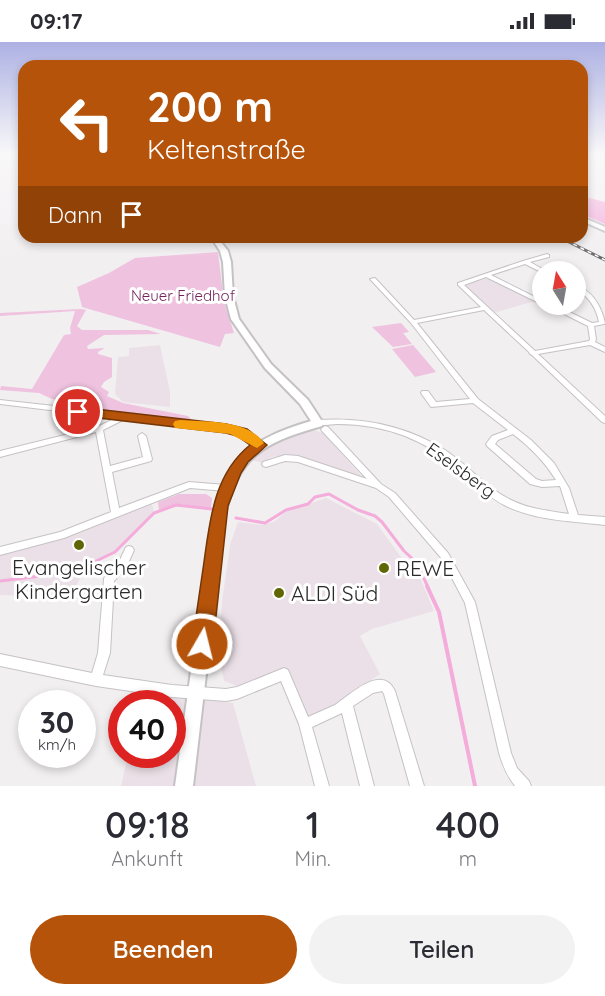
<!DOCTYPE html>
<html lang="de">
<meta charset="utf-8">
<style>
:root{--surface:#fff;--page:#f2f2f3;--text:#2b2b33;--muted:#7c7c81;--accent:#b45309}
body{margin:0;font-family:Quicksand,sans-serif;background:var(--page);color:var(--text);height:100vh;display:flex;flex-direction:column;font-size:22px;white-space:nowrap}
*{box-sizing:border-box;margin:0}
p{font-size:20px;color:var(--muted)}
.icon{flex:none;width:33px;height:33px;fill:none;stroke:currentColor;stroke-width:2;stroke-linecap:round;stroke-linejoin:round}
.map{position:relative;height:744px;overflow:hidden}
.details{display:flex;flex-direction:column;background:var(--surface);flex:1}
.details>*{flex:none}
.top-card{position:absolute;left:18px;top:18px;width:570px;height:183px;border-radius:18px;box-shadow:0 3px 9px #0003;background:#b45309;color:#fff;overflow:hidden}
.needle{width:39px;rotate:349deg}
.buttons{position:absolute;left:532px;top:219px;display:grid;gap:12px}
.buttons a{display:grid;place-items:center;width:54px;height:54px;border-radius:50%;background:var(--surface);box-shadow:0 3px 9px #0003;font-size:30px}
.speed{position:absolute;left:18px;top:648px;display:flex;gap:12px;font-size:30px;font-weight:700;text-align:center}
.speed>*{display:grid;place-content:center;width:78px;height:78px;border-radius:50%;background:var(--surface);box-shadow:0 3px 9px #0003;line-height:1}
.speed small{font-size:15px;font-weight:400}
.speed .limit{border:9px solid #d22;background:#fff;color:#111}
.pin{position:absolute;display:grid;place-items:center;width:51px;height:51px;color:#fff;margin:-26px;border:3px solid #fff;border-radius:50%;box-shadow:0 2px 6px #0007}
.me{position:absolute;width:66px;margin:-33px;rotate:8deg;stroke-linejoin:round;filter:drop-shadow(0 0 4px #0008)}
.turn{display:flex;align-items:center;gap:21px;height:126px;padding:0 30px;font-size:27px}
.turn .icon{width:78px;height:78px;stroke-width:2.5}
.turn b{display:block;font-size:42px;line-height:51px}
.then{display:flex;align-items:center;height:57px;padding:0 30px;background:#0003;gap:12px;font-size:22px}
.eta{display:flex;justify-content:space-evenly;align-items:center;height:102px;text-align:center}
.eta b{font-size:36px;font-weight:600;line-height:42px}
.action{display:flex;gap:12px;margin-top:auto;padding:12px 30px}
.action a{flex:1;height:69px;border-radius:36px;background:var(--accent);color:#fff;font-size:24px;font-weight:600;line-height:69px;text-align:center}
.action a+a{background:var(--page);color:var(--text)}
.status{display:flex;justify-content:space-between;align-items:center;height:42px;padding:0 30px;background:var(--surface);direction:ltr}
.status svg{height:16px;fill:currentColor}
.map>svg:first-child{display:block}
.built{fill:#ebe0e7}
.green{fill:#efc2df}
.water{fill:#f4acdb}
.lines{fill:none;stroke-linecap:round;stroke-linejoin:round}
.stream-far1{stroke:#f4acdb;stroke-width:3}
.stream{stroke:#f4acdb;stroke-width:4}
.street-casing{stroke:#c5c2c4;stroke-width:2}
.secondary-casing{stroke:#c5c2c4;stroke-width:4}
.street{fill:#fff;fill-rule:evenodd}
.secondary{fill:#fff;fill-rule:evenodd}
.rail-casing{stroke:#6a686a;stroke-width:3}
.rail{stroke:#fff;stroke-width:1.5;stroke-dasharray:4;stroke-linecap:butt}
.route{fill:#b45309;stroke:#753606;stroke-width:1.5}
.slow{fill:#f59e0b}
.poi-dot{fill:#606604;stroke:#fff;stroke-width:2}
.labels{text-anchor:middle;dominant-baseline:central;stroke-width:6;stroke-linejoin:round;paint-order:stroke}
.far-park-label{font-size:15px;fill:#73225d;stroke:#fff}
.street-label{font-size:18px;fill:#2b2a2b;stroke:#fff}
.near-poi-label{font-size:21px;fill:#2b2a2b;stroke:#fff;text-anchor:start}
</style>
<div class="status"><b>09:17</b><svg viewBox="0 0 49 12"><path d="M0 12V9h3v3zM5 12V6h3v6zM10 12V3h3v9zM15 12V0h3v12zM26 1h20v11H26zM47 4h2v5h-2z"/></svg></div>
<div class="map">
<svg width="605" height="744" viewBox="0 0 605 744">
<rect width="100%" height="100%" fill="#f2eff1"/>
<path class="built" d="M488,236L535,259L493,271L463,243Z
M160,303L170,350V365L123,360L115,352L118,315L129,314V306Z
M311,387L323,391L365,438L299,415L285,413L272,415L262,421L252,418L265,406L286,395Z
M326,456L377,482L403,518L413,524L421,538L434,569L372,587L360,594L380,632L340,660L310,674L306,672L286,627L237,644L224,639L219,614L222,560L230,503L238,480L262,483L274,480L286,470Z
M152,462L154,471L115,510L73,530L80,536L71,556L0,553V512L60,496Z
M143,651L233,661L256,744H121L128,713L172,712V662L141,661Z"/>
<path class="green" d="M218,210L224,260L234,291L225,292L220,305L82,265L77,245L109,231L135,216Z
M81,267L86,268L77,284L82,288H148L161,292L104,293L87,304L88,307L105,306L98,310V312L112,316V335L104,340L101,345L109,350L107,354L123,361L188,374L192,378L190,380L79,366L82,361L52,357L39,351L0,348L1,344L32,347L64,293L71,292L70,286L75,269L0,274V271Z
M401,281L409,290L403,291L412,302L393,305L372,285Z
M413,303L436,330L415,335L392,307Z
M179,452H206L212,456L211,466L178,462L159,468L158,460Z"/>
<path class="water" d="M582,154L605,160V182L582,172Z"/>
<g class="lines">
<path class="stream-far1" d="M236,476L265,481L286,468L308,462L315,455L329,452L358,468L375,474L382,480L404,509L416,520L428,545
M0,539L73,530L115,510L154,471L176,463L212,467"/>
<path class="stream" d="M427,544L439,570L475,744"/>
<defs>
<path id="street" d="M547,212L549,213V215L530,220L546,229L543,230V231L525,222L491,233L543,259V262H544H541L486,235L464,243L535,309L589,299L590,297L588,284L544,262H553L592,281L599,280C596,265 589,255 576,247V243C593,250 601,263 605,281L604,282L594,284L596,297L595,300L605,305V310L590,303L538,312L605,374V381L602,380L532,313L530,312L529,310L484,268L417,281L478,357L531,398L554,421L569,446L578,473L605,475V483C572,479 537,479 506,464C489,456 475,440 460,428C444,414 425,402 405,394C384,386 361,382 338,382C330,382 323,384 315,383L314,381L315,379L318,378C363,375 407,384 445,408C468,423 486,446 511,458C529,467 549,469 569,472L560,444L542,445L530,442L487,404L486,402L492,394L508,388L473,361L431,365L421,351L422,349H428L436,360L470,357L411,281L370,237L375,236L414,278L481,265L458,243V241L523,219ZM513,392C530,405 545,420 556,438L542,439L536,437L495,402L498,398Z
M0,358L226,383L245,389L264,403L263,405H257L239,393L226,389L125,377L103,388L110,424L143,415L138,394L142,391L146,394L152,417L151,419L112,430L119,466L189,440L226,443L229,444L230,446L229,448L226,449L190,446L64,496L0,513V505L60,490L111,470L96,390L0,415V409L97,385L116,376L0,362Z
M325,384L328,385L381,442L395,451L448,511L475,560L511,711L517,726L529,739L531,744H515C507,734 503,724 499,711L465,561L442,517L389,455L376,446L298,420L285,419L266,425L263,424L262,422L263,420L285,413L298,414L367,437L322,389L321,387Z
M129,504L132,505L134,508L126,526L114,539L110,611L103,633L172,643L226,647L237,645L284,626L288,628L308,675C317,671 326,667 335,663C350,653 382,621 395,649L424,744H410L384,652L382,649L373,651L353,664L374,744H360L342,671L312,685L329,744H315L299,682L281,639L237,657L226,659L172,655L96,644L0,624V612L92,631L98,611L104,537L105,534L119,520L126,505Z"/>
<path id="secondary" d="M582,175L605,185V189L582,179Z
M211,195H217L228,209L231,220L233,254L239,277L271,322L308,358L323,381L322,384C262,401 237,414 224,478L193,744H175L212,478C226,415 251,397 311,379L300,362L265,326L231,277L225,254L223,220L220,209Z"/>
</defs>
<use href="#street" class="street-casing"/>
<use href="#secondary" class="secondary-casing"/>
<use href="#street" class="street"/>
<use href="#secondary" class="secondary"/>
<defs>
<path id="rail" d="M559,195L605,218"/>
</defs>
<use href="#rail" class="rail-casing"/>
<use href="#rail" class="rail"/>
</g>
<linearGradient id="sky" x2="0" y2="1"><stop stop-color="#adb1e3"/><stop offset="0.52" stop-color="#f9f8f9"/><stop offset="1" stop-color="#f9f8f9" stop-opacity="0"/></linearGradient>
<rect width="605" height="217" fill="url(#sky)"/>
<path class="route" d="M78,365L226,382L247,387L267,403L248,420L241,431L228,464L213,602L210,609L202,612L195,609L192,602C196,575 200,547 204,520C210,477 214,432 250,403L237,394L226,391L73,373L71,370Z"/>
<path class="slow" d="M180,378C206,380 247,377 264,401L257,406L230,392L175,386L173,382L175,379Z"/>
<g class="poi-dot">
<circle cx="79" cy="503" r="6"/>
<circle cx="384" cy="526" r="6"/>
<circle cx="279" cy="551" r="6"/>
</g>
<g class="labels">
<g class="far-park-label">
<text x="183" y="253">Neuer Friedhof</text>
</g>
<g class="street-label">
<text transform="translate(461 428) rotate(36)">Eselsberg</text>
</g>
<g class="near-poi-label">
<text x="79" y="525" text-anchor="middle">Evangelischer<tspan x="79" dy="24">Kindergarten</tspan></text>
<text x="396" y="526">REWE</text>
<text x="291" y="551">ALDI Süd</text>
</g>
</g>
</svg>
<div class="buttons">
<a><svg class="needle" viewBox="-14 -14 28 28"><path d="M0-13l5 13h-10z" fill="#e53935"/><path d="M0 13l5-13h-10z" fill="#7c7c81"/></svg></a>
</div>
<div class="speed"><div>30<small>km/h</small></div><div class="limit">40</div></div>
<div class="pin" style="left:78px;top:370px;background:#d93025"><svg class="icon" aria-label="arrive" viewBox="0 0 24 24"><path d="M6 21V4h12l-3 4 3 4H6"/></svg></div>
<svg class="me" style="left:202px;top:602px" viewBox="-20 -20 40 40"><circle r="17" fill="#b45309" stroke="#fff" stroke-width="3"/><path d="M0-11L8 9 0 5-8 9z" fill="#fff"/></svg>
<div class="top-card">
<div class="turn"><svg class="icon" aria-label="left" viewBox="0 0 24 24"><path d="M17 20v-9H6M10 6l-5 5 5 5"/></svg><div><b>200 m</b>Keltenstraße</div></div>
<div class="then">Dann<svg class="icon" aria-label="arrive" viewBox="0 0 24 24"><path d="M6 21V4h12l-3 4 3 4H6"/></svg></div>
</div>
</div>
<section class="details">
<div class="eta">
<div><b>09:18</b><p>Ankunft</p></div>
<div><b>1</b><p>Min.</p></div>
<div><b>400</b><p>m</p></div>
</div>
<div class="action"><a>Beenden</a><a>Teilen</a></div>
</section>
